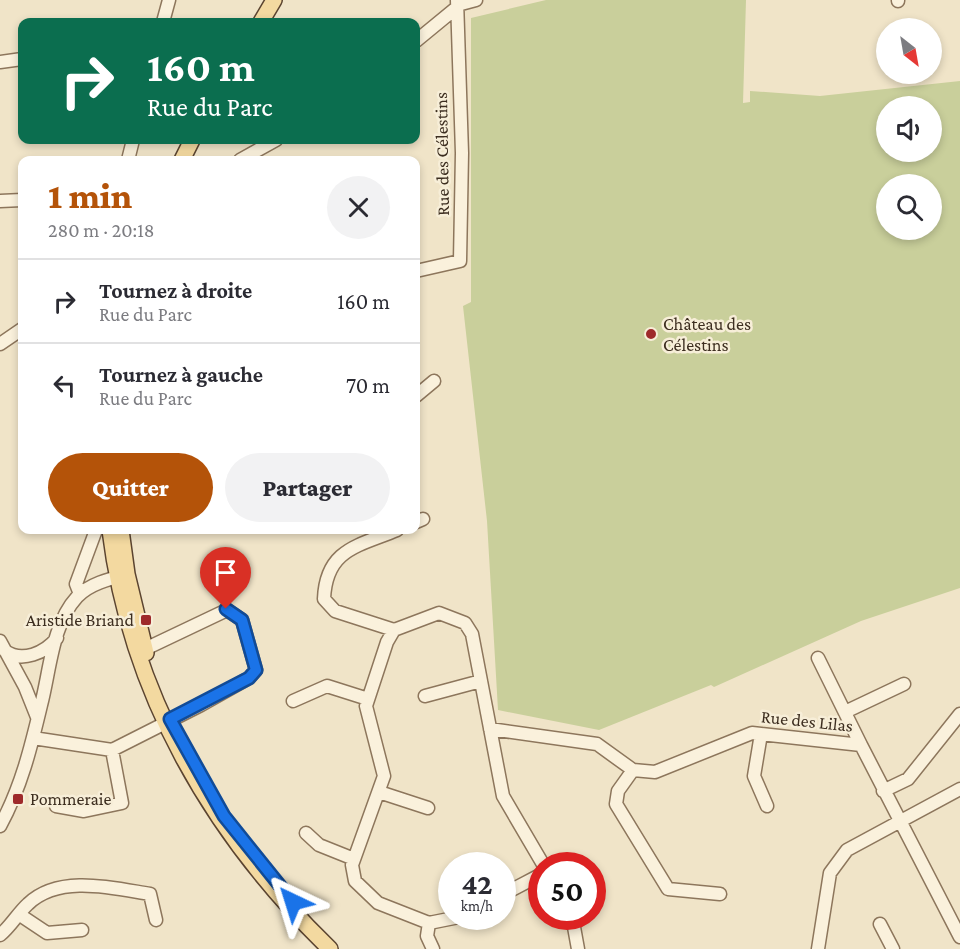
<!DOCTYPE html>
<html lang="fr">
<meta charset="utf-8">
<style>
:root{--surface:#fff;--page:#f2f2f3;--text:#2b2b33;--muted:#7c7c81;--line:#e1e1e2;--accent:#b45309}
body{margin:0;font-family:"Crimson Pro",serif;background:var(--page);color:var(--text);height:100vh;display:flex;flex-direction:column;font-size:22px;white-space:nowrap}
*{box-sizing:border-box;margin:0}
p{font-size:20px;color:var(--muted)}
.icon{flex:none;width:33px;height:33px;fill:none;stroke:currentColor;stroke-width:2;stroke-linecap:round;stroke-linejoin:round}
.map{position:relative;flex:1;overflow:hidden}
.side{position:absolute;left:18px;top:156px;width:402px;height:378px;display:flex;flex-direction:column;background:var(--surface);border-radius:12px;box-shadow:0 3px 9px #0003}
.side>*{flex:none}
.top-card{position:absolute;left:18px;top:18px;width:402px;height:126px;border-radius:12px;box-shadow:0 3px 9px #0003;background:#0b6e4f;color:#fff;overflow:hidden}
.needle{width:39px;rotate:149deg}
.fabs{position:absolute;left:876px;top:18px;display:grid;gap:12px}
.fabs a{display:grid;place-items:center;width:66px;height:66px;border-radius:50%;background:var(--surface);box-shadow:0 3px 9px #0003;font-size:30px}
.speed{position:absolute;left:438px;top:852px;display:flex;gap:12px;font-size:30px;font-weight:700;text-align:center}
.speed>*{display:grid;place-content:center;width:78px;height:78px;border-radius:50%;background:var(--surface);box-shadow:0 3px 9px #0003;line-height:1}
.speed small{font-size:15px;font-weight:400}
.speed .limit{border:9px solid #d22;background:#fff;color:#111}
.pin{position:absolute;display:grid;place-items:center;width:51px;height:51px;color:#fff;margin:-62px -26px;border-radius:50% 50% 50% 0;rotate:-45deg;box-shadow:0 0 6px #0007}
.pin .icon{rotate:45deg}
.me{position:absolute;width:66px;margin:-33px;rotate:319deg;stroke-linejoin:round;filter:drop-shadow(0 0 4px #0008)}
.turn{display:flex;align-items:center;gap:21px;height:126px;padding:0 30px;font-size:27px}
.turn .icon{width:78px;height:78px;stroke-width:2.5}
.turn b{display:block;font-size:42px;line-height:51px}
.round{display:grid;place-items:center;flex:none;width:63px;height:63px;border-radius:32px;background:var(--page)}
.summary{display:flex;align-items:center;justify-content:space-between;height:102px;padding:0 30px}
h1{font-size:36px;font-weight:800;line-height:45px;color:var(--accent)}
.button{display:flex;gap:12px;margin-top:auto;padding:12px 30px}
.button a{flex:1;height:69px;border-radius:36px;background:var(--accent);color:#fff;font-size:24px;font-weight:800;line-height:69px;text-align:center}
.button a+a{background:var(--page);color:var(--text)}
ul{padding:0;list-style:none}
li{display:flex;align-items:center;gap:18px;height:84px;padding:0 30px;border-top:2px solid var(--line)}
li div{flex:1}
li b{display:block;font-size:22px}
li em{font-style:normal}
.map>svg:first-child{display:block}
.green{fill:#c9cf9b;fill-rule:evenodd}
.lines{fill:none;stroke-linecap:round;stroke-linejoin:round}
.minor-casing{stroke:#8d765c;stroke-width:15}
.major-casing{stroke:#5b4430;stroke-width:18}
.minor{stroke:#faf1dc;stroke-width:12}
.major{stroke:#f3d9a0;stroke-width:15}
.route-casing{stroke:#114b97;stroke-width:15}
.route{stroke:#1a73e8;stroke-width:10}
.poi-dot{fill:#9e2a2b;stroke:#f7eed8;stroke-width:2}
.labels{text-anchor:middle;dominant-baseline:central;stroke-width:5;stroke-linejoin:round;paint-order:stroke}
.street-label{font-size:18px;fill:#3d2e20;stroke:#f7eed8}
.poi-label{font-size:18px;fill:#3d2e20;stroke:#f7eed8;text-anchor:start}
</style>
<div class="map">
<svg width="960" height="949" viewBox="0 0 960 949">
<rect width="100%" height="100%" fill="#f0e4c8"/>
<path class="green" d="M546,0H746L743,103L750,102V91L820,96L960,81V588L861,621L714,687L711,685L599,730L498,710L487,521L463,306L471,302V18ZM886,106H932V152H886ZM886,184H932V230H886Z"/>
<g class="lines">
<defs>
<path id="minor" d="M898,0V1
M163,22L169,0
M416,41L461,4L476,0
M0,62L22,59
M128,160L133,140
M240,160L276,140
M0,201L22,200
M416,271L460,261L462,153L457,0
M0,344L22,329
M416,396L434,381
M416,522L423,519
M80,594L76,584L96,530
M394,630L387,642L366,706L384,776L352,865L355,881L378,903L429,923L427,936L433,949
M394,630L439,613L465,623L472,634L503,796L544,866
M394,630L335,611L324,599C326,549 358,546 397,530
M0,641L25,687L37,717
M5,651C22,663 45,653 57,638
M818,658L861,745
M425,696L481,681
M293,701L327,686L368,699
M845,712L904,684
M490,729L597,744L633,770L655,772L752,733L861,745L960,937
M761,734L754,776L767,806
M33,738L112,750L201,705L249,678L256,670L242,620L227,610L145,649
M633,770L618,791L616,804L668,889L720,894
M883,791L908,779L960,714
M379,792L428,808
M56,806L84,811L122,803L112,750
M0,826C21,788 31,747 41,705C50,671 52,624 77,597C89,584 109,579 126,575
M306,833L319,845L354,859
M502,895L542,874
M20,915L47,933L82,930
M572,916L578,949
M429,923L464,916
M880,924L893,949
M0,935C11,926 18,913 28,904C59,874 113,888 150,894L156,920
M818,949L830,873L847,850L960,789"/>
<path id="major" d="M261,22L274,0
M182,160L192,140
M110,530C130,693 212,835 330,949
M121,530L127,574L146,653"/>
</defs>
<use href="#minor" class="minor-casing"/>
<use href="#major" class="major-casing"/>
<use href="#minor" class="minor"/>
<use href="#major" class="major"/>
</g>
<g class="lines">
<defs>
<path id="route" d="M226,609L242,620L256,670L249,678L170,719L224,816L293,902"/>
</defs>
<use href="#route" class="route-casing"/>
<use href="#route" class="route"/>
</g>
<g class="poi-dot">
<circle cx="651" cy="334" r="6"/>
<rect x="140" y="614" width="12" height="12" rx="3"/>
<rect x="12" y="793" width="12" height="12" rx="3"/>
</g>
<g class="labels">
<g class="street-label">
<text transform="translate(442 154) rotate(-91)">Rue des Célestins</text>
<text transform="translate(807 721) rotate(6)">Rue des Lilas</text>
</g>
<g class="poi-label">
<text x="663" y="324">Château des<tspan x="663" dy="21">Célestins</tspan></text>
<text x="134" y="620" text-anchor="end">Aristide Briand</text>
<text x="30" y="799">Pommeraie</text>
</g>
</g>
</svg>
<div class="fabs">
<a><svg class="needle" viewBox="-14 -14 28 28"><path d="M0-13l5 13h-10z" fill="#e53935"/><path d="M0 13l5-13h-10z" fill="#7c7c81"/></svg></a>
<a><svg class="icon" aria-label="sound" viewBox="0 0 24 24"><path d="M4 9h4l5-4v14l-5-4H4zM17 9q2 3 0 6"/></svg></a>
<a><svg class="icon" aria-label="search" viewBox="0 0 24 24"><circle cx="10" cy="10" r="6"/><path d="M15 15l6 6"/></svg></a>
</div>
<div class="speed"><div>42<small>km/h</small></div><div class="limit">50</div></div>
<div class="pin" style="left:226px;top:609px;background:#d93025"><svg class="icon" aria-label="arrive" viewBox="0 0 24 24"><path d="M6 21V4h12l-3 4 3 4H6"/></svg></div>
<svg class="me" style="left:293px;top:902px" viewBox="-20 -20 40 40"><path d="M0-17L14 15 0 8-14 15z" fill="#1a73e8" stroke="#fff" stroke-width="4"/></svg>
<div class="top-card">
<div class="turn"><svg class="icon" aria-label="right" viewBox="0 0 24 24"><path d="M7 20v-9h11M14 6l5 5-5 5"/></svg><div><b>160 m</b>Rue du Parc</div></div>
</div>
<section class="side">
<div class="summary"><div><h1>1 min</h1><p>280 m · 20:18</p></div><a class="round"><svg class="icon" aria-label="close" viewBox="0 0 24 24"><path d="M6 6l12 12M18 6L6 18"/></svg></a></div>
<ul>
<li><svg class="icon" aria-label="right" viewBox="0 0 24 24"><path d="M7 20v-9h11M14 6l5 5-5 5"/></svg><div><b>Tournez à droite</b><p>Rue du Parc</p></div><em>160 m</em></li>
<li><svg class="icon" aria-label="left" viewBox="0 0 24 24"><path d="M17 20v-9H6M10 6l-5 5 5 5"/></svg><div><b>Tournez à gauche</b><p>Rue du Parc</p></div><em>70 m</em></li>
</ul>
<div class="button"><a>Quitter</a><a>Partager</a></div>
</section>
</div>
